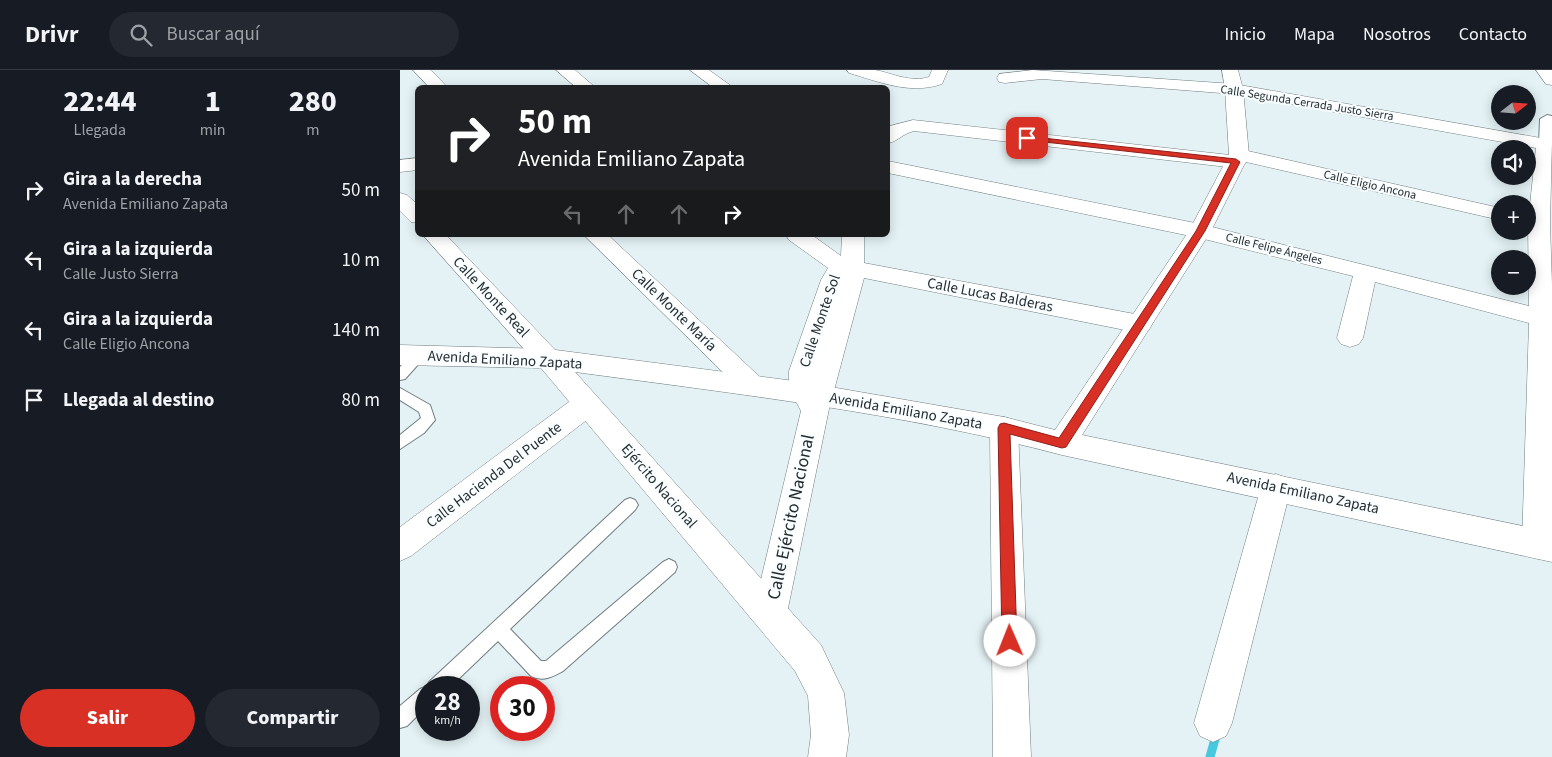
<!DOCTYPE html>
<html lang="es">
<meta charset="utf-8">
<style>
:root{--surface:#171b24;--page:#242831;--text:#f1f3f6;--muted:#9ea1a6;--line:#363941;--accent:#d93025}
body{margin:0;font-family:"Source Sans 3",sans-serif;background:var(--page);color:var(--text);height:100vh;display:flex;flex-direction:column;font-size:19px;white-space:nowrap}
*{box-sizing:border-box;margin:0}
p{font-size:16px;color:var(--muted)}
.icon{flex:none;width:28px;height:28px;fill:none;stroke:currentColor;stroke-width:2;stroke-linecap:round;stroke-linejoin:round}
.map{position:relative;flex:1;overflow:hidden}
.sheet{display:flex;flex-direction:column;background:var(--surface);width:400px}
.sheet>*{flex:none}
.hud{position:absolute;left:15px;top:15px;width:475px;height:152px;border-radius:8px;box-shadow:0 2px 12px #0003;background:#202124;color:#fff;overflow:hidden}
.needle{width:32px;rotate:73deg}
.fabs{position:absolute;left:1091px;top:15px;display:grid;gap:10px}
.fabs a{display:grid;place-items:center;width:45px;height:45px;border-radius:50%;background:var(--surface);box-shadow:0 2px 12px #0003;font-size:25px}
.speed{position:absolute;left:15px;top:606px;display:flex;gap:10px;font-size:25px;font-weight:700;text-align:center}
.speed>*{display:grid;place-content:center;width:65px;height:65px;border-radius:50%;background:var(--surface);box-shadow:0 2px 12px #0003;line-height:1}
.speed small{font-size:12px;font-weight:400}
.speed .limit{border:8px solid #d22;background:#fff;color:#111}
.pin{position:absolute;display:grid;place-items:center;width:42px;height:42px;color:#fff;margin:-21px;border-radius:10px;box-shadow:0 2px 8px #0006}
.me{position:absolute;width:55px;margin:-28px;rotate:359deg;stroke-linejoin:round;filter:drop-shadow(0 0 4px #0008)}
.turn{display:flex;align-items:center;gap:18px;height:105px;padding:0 20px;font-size:22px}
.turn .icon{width:65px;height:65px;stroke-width:2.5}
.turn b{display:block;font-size:35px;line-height:42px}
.lanes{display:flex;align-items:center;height:48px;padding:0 20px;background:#0003;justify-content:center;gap:25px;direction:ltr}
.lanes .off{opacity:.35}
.eta{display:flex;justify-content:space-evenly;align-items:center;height:85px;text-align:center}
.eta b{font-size:30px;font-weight:800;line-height:35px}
.action{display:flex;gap:10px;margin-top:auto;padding:10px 20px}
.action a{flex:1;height:58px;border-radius:30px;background:var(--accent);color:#fff;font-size:20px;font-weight:800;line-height:58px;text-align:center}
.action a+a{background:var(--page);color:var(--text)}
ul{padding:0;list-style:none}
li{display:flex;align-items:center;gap:15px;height:70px;padding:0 20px}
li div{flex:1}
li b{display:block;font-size:19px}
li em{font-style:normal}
header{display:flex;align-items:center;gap:30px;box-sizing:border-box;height:70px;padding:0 25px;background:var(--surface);border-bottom:1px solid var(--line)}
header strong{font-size:24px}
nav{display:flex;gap:28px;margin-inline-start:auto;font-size:18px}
.search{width:350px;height:45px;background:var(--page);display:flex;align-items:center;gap:12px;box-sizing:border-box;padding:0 18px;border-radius:28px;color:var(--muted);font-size:19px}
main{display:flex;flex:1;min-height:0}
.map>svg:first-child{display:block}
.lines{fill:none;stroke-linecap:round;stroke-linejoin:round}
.stream{stroke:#47c8de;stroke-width:9}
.service-casing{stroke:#707d80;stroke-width:2}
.pedestrian-casing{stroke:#707d80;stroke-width:2}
.minor-casing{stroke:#707d80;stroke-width:1}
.tertiary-casing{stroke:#707d80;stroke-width:1}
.service{fill:#fff;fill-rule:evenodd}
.pedestrian{fill:#fff;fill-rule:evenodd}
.minor{fill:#fff;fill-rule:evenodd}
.tertiary{fill:#fff;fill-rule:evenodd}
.route{fill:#d93025;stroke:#8d1f18}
.labels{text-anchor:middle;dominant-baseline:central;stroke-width:4;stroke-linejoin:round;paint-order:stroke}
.far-street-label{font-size:12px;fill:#262c2d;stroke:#f8feff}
.street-label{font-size:15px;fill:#262c2d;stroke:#f8feff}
.near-street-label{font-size:18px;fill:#262c2d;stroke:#f8feff}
</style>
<header>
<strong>Drivr</strong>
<div class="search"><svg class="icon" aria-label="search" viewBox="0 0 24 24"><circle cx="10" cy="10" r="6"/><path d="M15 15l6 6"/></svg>Buscar aquí</div>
<nav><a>Inicio</a><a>Mapa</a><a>Nosotros</a><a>Contacto</a></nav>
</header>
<main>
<section class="sheet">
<div class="eta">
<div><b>22:44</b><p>Llegada</p></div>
<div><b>1</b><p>min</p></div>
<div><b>280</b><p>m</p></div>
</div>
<ul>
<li><svg class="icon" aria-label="right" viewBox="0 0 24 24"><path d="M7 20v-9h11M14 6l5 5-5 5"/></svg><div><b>Gira a la derecha</b><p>Avenida Emiliano Zapata</p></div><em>50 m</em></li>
<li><svg class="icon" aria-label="left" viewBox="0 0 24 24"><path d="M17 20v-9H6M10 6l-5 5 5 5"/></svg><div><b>Gira a la izquierda</b><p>Calle Justo Sierra</p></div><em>10 m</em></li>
<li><svg class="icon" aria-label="left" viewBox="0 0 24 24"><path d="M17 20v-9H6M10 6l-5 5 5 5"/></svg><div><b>Gira a la izquierda</b><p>Calle Eligio Ancona</p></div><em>140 m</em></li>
<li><svg class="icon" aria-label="arrive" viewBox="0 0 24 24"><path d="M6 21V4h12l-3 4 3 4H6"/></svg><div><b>Llegada al destino</b></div><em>80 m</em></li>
</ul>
<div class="action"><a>Salir</a><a>Compartir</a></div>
</section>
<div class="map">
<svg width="1152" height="687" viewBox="0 0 1152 687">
<rect width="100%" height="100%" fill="#e4f2f5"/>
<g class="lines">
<path class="stream" d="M810,687L817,662"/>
<defs>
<path id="service" d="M18,281L23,283L24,286L23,289L5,309L0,310V297L13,283Z
M0,318L30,335L35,350L24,363L0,379V365L21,348L19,342L0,330Z
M230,428L235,430L238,435L235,440L110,559L141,591H146L263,492L269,489L275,492L277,497L275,502L163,601C152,607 143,612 131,606L98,571L49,618H26V637L7,656L0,658V636L20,619L27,616L29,612L225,430Z"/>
<path id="pedestrian" d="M1147,45L1152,46V76L1146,78L1141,77L1139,74L1140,49Z"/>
<path id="minor" d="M13,0H31L48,18H30Z
M156,0H175L196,18H177Z
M290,0H309L334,18H314Z
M447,0C456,0 466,0 475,0C492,3 510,13 529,7L532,0H548L542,14C510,25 480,12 449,3Z
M633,0L834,14L1152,70L1150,153L1152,215V478L1149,484L1138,489L1127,484L1122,474L1129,253L975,212L963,268L959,274L950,277L941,274L937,268L953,206L800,168L488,103V91L800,154L1129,236L1128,153L1136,78L834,24L642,9L605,13L599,12L597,8L599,4Z
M1136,0H1152V15L1146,14Z
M513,50L830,85L832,81L839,79L1100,138V150L846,92L843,96L836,98L514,61C502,64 497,72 488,73V58L490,56Z
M18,88V100L0,102V90Z
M0,123L7,125L18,135V153L11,152L0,141Z
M23,165H46L157,282L161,289L157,296L148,299L139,296Z
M184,165H208L361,308L365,315L361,322L352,325L343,322Z
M386,165H412L441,186L442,165H464V193L740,245L749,248L752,254L749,260L740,263L464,208L429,339L387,543L382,555L370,560L358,555L353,543L401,341L389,318V301L421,210L428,198L389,170Z
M187,323L197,326L201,334L197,342L11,486L0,491V457L177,326Z
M604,347L614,350L618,358L631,687H593L590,358L594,350Z
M876,404L887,408L891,417L832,653L826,666L813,672L800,666L794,653L861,417L865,408Z"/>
<path id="tertiary" d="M822,0H838L843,19L849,85L811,161L682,365L1152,462V492L662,385C503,343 338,324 175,302L421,575L444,623L449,665L446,687H408L411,665L408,626L395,601L141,298L0,295V275L148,279L402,312L604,347L655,360L789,161L829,85L825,19Z"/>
</defs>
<use href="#service" class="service-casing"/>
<use href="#pedestrian" class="pedestrian-casing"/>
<use href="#minor" class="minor-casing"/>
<use href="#tertiary" class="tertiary-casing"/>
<use href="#service" class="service"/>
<use href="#pedestrian" class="pedestrian"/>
<use href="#minor" class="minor"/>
<use href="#tertiary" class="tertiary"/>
</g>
<path class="route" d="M624,66L836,89L840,92L805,161L666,377L662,378L610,364L617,571L615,576L610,578L604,576L602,571L598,358L600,354L604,353L659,368L796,161L831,93L627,70L623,68Z"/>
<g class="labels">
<g class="far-street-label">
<text transform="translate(907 33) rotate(9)">Calle Segunda Cerrada Justo Sierra</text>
<text transform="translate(970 115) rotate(13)">Calle Eligio Ancona</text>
<text transform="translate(874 179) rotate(14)">Calle Felipe Ángeles</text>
</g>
<g class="street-label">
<text transform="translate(590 225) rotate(11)">Calle Lucas Balderas</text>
<text transform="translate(91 227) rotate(47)">Calle Monte Real</text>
<text transform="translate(274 240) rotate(44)">Calle Monte María</text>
<text transform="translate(420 251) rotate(-71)">Calle Monte Sol</text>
<text transform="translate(105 290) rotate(3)">Avenida Emiliano Zapata</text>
<text transform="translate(506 341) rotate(10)">Avenida Emiliano Zapata</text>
<text transform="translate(94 405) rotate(-37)">Calle Hacienda Del Puente</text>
<text transform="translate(259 416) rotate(49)">Ejército Nacional</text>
<text transform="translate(903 423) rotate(12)">Avenida Emiliano Zapata</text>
</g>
<g class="near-street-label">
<text transform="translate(391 447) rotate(-78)">Calle Ejército Nacional</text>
</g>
</g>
</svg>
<div class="fabs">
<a><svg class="needle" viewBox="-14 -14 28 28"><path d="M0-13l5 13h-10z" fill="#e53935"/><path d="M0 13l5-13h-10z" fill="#9ea1a6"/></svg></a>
<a><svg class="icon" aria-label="sound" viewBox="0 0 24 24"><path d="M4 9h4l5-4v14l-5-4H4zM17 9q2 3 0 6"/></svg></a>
<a>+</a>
<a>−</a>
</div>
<div class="speed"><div>28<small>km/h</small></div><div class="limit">30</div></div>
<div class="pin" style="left:627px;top:68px;background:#d93025"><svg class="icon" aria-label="arrive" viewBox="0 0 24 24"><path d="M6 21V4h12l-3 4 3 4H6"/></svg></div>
<svg class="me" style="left:610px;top:571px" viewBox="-20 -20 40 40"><circle r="19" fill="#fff"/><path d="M0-13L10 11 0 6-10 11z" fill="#d93025"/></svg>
<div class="hud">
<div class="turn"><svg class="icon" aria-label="right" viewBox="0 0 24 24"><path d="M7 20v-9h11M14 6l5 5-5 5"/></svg><div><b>50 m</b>Avenida Emiliano Zapata</div></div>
<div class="lanes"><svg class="icon off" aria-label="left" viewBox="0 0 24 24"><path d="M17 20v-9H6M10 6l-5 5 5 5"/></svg><svg class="icon off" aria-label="ahead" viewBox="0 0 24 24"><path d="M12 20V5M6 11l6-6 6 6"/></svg><svg class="icon off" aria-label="ahead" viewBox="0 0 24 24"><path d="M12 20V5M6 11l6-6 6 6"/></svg><svg class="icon" aria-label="right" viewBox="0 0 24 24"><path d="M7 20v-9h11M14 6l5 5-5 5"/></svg></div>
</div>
</div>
</main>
